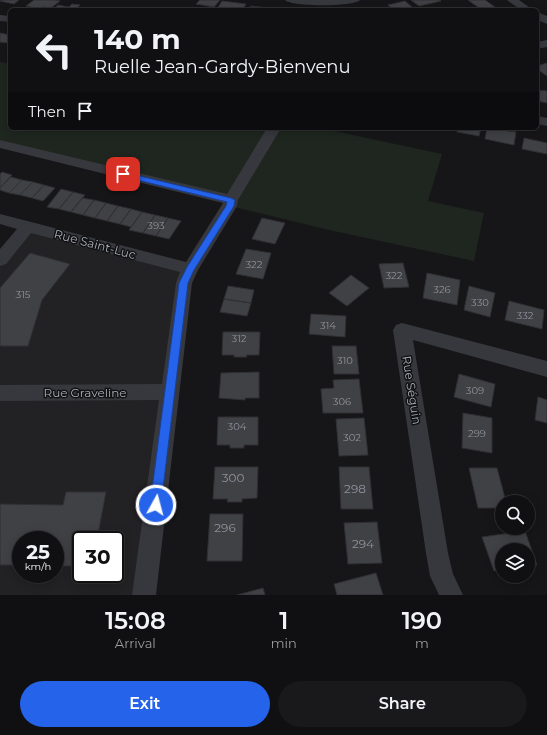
<!DOCTYPE html>
<meta charset="utf-8">
<style>
:root{--surface:#101012;--page:#19191b;--text:#f1f3f6;--muted:#9c9d9f;--line:#303032;--accent:#2563eb}
body{margin:0;font-family:Montserrat,sans-serif;background:var(--page);color:var(--text);height:100vh;display:flex;flex-direction:column;font-size:15px;white-space:nowrap}
*{box-sizing:border-box;margin:0}
p{font-size:13px;color:var(--muted)}
.icon{flex:none;width:22px;height:22px;fill:none;stroke:currentColor;stroke-width:2;stroke-linecap:round;stroke-linejoin:round}
.map{position:relative;height:595px;overflow:hidden}
.panel{display:flex;flex-direction:column;background:var(--surface);flex:1}
.panel>*{flex:none}
.top-card{position:absolute;left:8px;top:8px;width:531px;height:122px;border-radius:6px;box-shadow:0 2px 10px #0003,0 0 0 1px var(--line);background:#101012;color:var(--text);overflow:hidden}
.controls{position:absolute;left:495px;top:495px;display:grid;gap:8px}
.controls a{display:grid;place-items:center;width:40px;height:40px;border-radius:50%;background:var(--surface);box-shadow:0 2px 10px #0003,0 0 0 1px var(--line);font-size:20px}
.speed{position:absolute;left:12px;top:531px;display:flex;gap:8px;font-size:20px;font-weight:700;text-align:center}
.speed>*{display:grid;place-content:center;width:52px;height:52px;border-radius:50%;background:var(--surface);box-shadow:0 2px 10px #0003,0 0 0 1px var(--line);line-height:1}
.speed small{font-size:10px;font-weight:400}
.speed .limit{border:2px solid #111;border-radius:6px;background:#fff;color:#111}
.pin{position:absolute;display:grid;place-items:center;width:34px;height:34px;color:#fff;margin:-17px;border-radius:8px;box-shadow:0 2px 6px #0006}
.me{position:absolute;width:44px;margin:-22px;rotate:7deg;stroke-linejoin:round;filter:drop-shadow(0 0 3px #0008)}
.turn{display:flex;align-items:center;gap:14px;height:84px;padding:0 20px;font-size:18px}
.turn .icon{width:52px;height:52px;stroke-width:2.5}
.turn b{display:block;font-size:28px;line-height:34px}
.then{display:flex;align-items:center;height:38px;padding:0 20px;background:#0003;gap:8px;font-size:15px}
.eta{display:flex;justify-content:space-evenly;align-items:center;height:68px;text-align:center}
.eta b{font-size:24px;font-weight:600;line-height:28px}
.cta{display:flex;gap:8px;margin-top:auto;padding:8px 20px}
.cta a{flex:1;height:46px;border-radius:24px;background:var(--accent);color:#fff;font-size:16px;font-weight:600;line-height:46px;text-align:center}
.cta a+a{background:var(--page);color:var(--text)}
.map>svg:first-child{display:block}
.built{fill:#222225;fill-rule:evenodd}
.green{fill:#1e261f}
.building{fill:#404145;stroke:#303034}
.lines{fill:none;stroke-linecap:round;stroke-linejoin:round}
.street{fill:#37383d;fill-rule:evenodd}
.route{fill:#2563eb;stroke:#184099}
.labels{text-anchor:middle;dominant-baseline:central;stroke-width:3;stroke-linejoin:round;paint-order:stroke}
.number-label{font-size:10px;fill:#8e929b}
.street-label{font-size:12px;fill:#a8adb8;stroke:#111113}
.near-number-label{font-size:12px;fill:#8e929b}
</style>
<div class="map">
<svg width="547" height="595" viewBox="0 0 547 595">
<rect width="100%" height="100%" fill="#161618"/>
<path class="built" d="M28,226L190,269L136,595H0V260ZM21,540H55V574H21ZM81,540H115V574H81Z"/>
<path class="green" d="M0,62L10,64V128H320L442,154L428,201L484,213L474,261L329,230L230,206L231,201L0,144Z"/>
<path class="building" d="M2,0H19L14,4L0,1Z
M34,0H54L60,1L51,8L42,7L40,9L26,6Z
M200,0H220L214,7L196,4Z
M411,0H439L441,1L419,6Z
M468,0H485L495,7L482,10Z
M222,1L246,4L242,10L217,9Z
M405,1L413,8L394,10L388,5Z
M72,4L80,5L77,8L82,9L53,10L58,5L69,7Z
M251,6L276,9L248,10Z
M0,33L10,35V42L8,43L0,42Z
M547,63V76L537,69V66Z
M537,90L547,91V103L537,101Z
M458,128H481L479,136L457,132Z
M487,128L516,132L514,145L485,139Z
M524,138L547,143V154L522,149Z
M2,172L12,175L0,188V174Z
M11,177L22,180L9,193L0,190V188Z
M22,180L33,182L20,195L9,193Z
M33,182L44,185L32,198L20,195Z
M44,185L55,188L43,201L32,198Z
M61,189L73,192L59,209L47,207Z
M73,192L85,195L71,212L59,209Z
M82,198L94,200L83,215L71,212Z
M94,200L106,203L95,218L83,215Z
M106,203L118,206L107,221L95,218Z
M118,206L131,209L120,224L107,221Z
M131,209L142,212L131,227L120,224Z
M142,212L155,215L143,233L129,230Z
M155,215L168,218L156,236L143,233Z
M168,218L181,221L169,239L156,236Z
M262,218L285,223L275,244L252,239Z
M246,249L271,253L263,279L236,274Z
M30,253L70,264L42,300L28,346H0V288Z
M403,263L409,287L384,288L379,264Z
M427,273L460,280L457,305L423,298Z
M351,275L369,288L347,306L329,293Z
M228,286L254,290L251,303L224,299Z
M469,286L495,293L490,317L464,310Z
M224,299L251,303L247,316L220,312Z
M509,301L544,310L542,329L505,320Z
M311,314L346,316L345,337L309,334Z
M223,332H260L259,355H246L247,357H234V355H222Z
M332,346H356L359,374H334Z
M259,372V398H245V400L219,398L221,373Z
M459,374L495,384L491,407L454,397Z
M359,379L363,413H323L321,389L334,388L333,380Z
M538,397L547,400V423L535,420Z
M463,413L492,418V453L462,448Z
M218,417H258V445H244V448H230V445H217Z
M364,418L368,455L339,456L336,419Z
M215,467H258L257,498L242,499V502H227L228,499H213Z
M339,467H369L373,509H341Z
M469,468H497L506,502H502V508H478Z
M66,492H106L97,540H81V566H55V540H21V565H0V504L63,505Z
M210,514H243L242,561H207Z
M377,522L382,563L348,564L344,523Z
M525,531L537,565L528,566V550H502V569L494,571L482,537Z
M376,573L383,595H337L334,584Z
M263,588L265,595H237Z"/>
<g class="lines">
<path class="street" d="M285,0H360C354,7 291,7 285,0Z
M507,0H519L533,10H521Z
M537,12L547,16V24L537,20Z
M0,15L10,16V22L0,21Z
M547,40V47L537,49V42Z
M537,116L547,118V126L537,124Z
M267,128H281L238,200L237,206L198,270L192,283L156,595H132L159,400L0,401V385L162,384L176,283L180,272L31,233L6,264L0,266V249L17,229L0,224V214L186,262L223,203L0,148V140L227,194Z
M402,323L547,361V377L413,340L448,553L453,574L463,595H439L430,576L426,553L393,330L396,325Z"/>
</g>
<path class="route" d="M121,172H123L231,198L235,200L234,206L194,270L188,283L161,505L160,509L156,510L152,509L150,505L179,283L187,267L226,206L227,202L121,176Z"/>
<g class="labels">
<g class="number-label">
<text x="156" y="225">393</text>
<text x="254" y="264">322</text>
<text x="394" y="275">322</text>
<text x="442" y="289">326</text>
<text x="23" y="294">315</text>
<text x="480" y="302">330</text>
<text x="525" y="315">332</text>
<text x="328" y="325">314</text>
<text x="239" y="338">312</text>
<text x="345" y="360">310</text>
<text x="475" y="390">309</text>
<text x="342" y="401">306</text>
<text x="237" y="426">304</text>
<text x="477" y="433">299</text>
<text x="352" y="437">302</text>
</g>
<g class="street-label">
<text transform="translate(95 244) rotate(15)">Rue Saint-Luc</text>
<text transform="translate(412 390) rotate(81)">Rue Séguin</text>
<text x="85" y="392">Rue Graveline</text>
</g>
<g class="near-number-label">
<text x="233" y="477">300</text>
<text x="355" y="488">298</text>
<text x="225" y="527">296</text>
<text x="363" y="543">294</text>
</g>
</g>
</svg>
<div class="controls">
<a><svg class="icon" aria-label="search" viewBox="0 0 24 24"><circle cx="10" cy="10" r="6"/><path d="M15 15l6 6"/></svg></a>
<a><svg class="icon" aria-label="layers" viewBox="0 0 24 24"><path d="M12 4l9 5-9 5-9-5zM3 14l9 5 9-5"/></svg></a>
</div>
<div class="speed"><div>25<small>km/h</small></div><div class="limit">30</div></div>
<div class="pin" style="left:123px;top:174px;background:#d93025"><svg class="icon" aria-label="arrive" viewBox="0 0 24 24"><path d="M6 21V4h12l-3 4 3 4H6"/></svg></div>
<svg class="me" style="left:156px;top:505px" viewBox="-20 -20 40 40"><circle r="17" fill="#2563eb" stroke="#fff" stroke-width="3"/><path d="M0-11L8 9 0 5-8 9z" fill="#fff"/></svg>
<div class="top-card">
<div class="turn"><svg class="icon" aria-label="left" viewBox="0 0 24 24"><path d="M17 20v-9H6M10 6l-5 5 5 5"/></svg><div><b>140 m</b>Ruelle Jean-Gardy-Bienvenu</div></div>
<div class="then">Then<svg class="icon" aria-label="arrive" viewBox="0 0 24 24"><path d="M6 21V4h12l-3 4 3 4H6"/></svg></div>
</div>
</div>
<section class="panel">
<div class="eta">
<div><b>15:08</b><p>Arrival</p></div>
<div><b>1</b><p>min</p></div>
<div><b>190</b><p>m</p></div>
</div>
<div class="cta"><a>Exit</a><a>Share</a></div>
</section>
